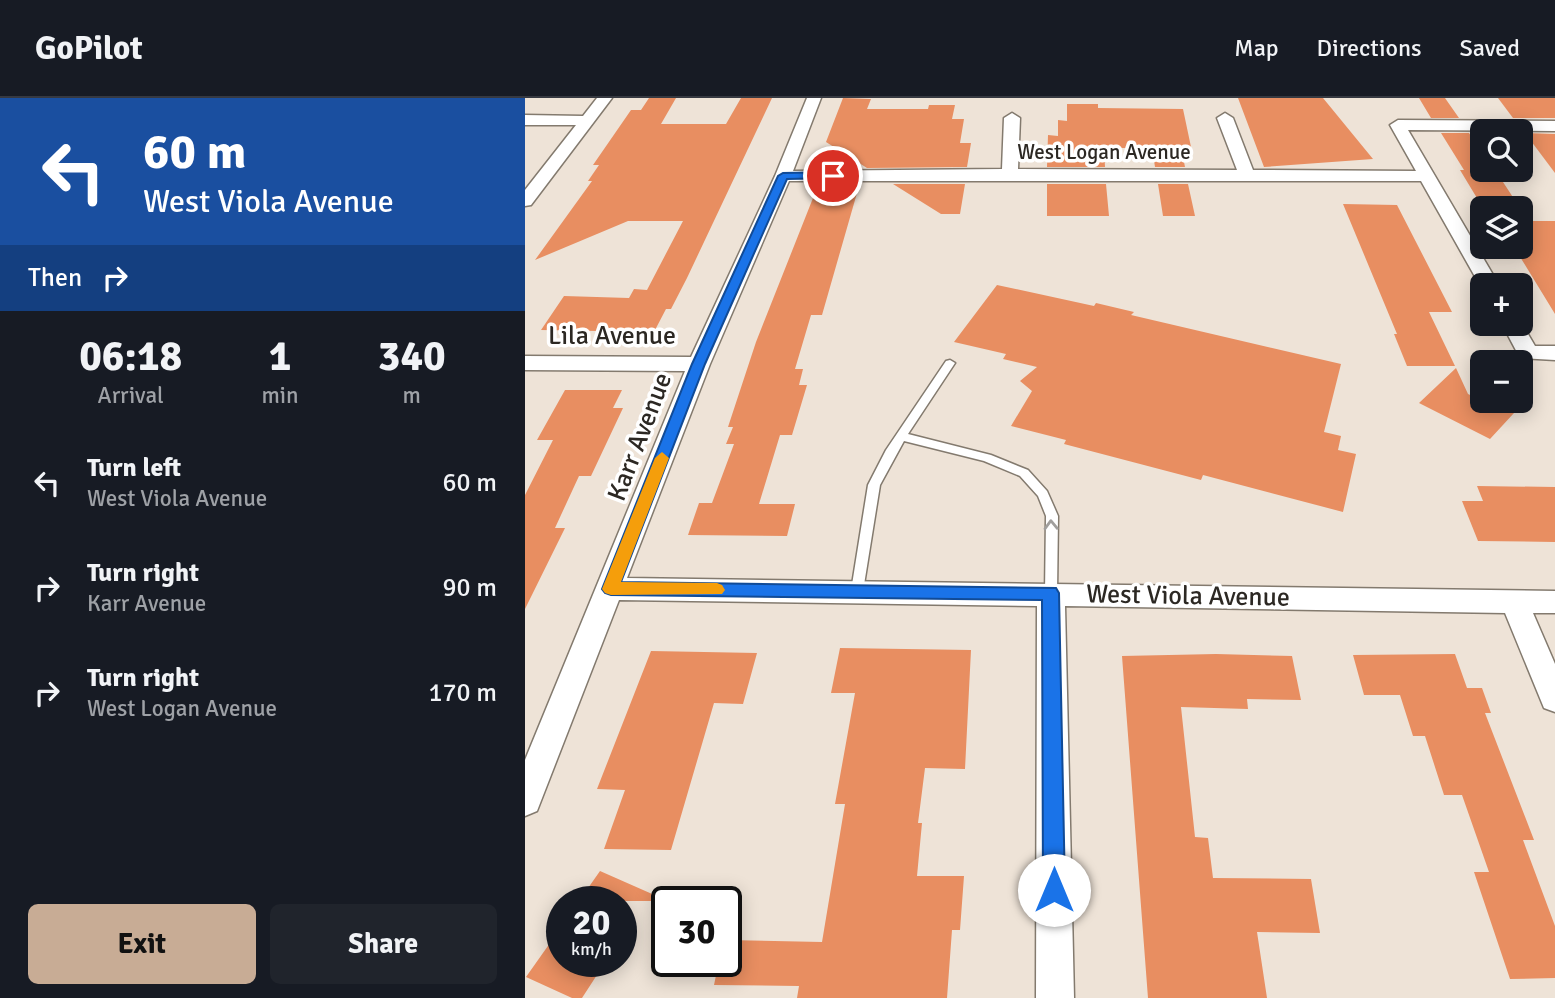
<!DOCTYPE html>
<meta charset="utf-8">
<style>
:root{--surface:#171b24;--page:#20242c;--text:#f1f3f6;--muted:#9ea1a6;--line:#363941;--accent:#c8ac95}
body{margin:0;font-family:Signika,sans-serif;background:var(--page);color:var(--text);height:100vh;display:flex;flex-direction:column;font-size:26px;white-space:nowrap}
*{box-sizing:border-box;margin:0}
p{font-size:23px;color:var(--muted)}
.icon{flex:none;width:38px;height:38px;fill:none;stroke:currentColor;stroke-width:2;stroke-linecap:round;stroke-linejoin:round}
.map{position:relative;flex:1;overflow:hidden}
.panel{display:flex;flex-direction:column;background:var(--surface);width:525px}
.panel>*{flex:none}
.guide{background:#1a4fa0;color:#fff;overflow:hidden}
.fabs{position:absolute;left:945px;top:21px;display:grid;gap:14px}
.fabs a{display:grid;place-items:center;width:63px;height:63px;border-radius:10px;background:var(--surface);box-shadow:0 4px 18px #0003;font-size:35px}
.speed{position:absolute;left:21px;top:788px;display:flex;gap:14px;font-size:35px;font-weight:700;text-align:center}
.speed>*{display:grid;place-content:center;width:91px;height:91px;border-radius:50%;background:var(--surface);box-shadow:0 4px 18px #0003;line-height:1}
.speed small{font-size:18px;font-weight:400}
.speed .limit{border:4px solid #111;border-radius:10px;background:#fff;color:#111}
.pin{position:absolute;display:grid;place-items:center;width:60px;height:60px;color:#fff;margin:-30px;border:4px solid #fff;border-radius:50%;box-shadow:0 2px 7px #0007}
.me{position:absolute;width:77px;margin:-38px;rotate:0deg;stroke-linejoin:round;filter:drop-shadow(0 0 5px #0008)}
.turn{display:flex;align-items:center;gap:24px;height:147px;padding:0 28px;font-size:32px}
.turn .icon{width:91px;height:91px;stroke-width:2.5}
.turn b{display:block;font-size:49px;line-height:60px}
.then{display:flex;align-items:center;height:66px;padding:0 28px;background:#0003;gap:14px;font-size:26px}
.eta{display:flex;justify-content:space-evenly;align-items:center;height:119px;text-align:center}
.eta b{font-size:42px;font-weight:800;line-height:49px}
.cta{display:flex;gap:14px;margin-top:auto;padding:14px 28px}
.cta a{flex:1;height:80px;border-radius:10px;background:var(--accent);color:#111;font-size:28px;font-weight:800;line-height:80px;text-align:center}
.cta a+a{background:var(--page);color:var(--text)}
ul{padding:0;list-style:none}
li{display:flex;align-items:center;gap:21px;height:105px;padding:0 28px}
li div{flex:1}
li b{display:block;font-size:26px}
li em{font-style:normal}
header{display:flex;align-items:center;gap:42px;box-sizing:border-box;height:98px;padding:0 35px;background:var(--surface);border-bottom:2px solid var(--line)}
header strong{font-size:33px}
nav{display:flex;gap:38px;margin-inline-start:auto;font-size:24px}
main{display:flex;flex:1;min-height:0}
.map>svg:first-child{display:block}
.building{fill:#e88e61}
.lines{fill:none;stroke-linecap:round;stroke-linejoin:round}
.service-casing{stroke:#837a6e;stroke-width:3}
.minor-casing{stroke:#837a6e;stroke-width:3}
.service{fill:#fff;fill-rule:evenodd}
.minor{fill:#fff;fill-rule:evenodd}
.oneway{stroke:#a09e9c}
.route{fill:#1a73e8;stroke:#114b97;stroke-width:2}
.slow{fill:#f59e0b}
.labels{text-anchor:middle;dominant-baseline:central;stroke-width:7;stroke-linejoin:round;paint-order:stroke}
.far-street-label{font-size:21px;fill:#2c2823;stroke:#fff}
.street-label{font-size:26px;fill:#2c2823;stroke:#fff}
</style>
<header>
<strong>GoPilot</strong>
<nav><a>Map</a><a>Directions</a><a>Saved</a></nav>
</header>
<main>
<section class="panel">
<div class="guide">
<div class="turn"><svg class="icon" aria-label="left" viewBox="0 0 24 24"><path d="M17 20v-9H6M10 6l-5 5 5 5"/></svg><div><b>60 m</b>West Viola Avenue</div></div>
<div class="then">Then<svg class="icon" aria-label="right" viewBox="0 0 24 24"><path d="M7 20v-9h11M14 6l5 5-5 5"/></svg></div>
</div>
<div class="eta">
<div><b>06:18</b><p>Arrival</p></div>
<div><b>1</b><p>min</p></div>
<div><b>340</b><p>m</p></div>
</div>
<ul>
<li><svg class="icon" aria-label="left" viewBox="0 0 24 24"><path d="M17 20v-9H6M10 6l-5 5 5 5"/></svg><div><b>Turn left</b><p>West Viola Avenue</p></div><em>60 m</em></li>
<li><svg class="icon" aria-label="right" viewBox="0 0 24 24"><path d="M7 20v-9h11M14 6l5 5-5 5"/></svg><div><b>Turn right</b><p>Karr Avenue</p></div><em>90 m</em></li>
<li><svg class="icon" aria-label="right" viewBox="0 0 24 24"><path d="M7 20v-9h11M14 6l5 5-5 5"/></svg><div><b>Turn right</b><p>West Logan Avenue</p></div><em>170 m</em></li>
</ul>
<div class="cta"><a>Exit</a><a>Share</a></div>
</section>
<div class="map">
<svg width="1030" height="900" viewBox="0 0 1030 900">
<rect width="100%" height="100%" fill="#eee3d7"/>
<path class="building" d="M124,0H151L136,26H201L216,0H247L162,180L146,211H141L129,234L16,232L39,198L104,200L109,191L122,192L158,123H103L10,162L67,83H63L74,67H68L106,12H116Z
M318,0L346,1L342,11H403L404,7H430L427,21H439L435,45H446L442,69L342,70L301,44Z
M713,0H798L848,61L739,69Z
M894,0H920L934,20H906Z
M973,0H1030V20H988Z
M542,6H573V10L658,11L666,49H656L660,69H630L627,50H579L580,69H522L523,37L533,38V22L542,23Z
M916,35H944L957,54V72H963L971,84H978L995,110H958L935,72H939Z
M1000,35L1030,36V75Z
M368,86H440L435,116H416Z
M522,86H581L584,118H522Z
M633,86H663L670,118H638Z
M290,95H332L297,217H286L270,271H278L274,287H282L267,337H255L234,406H270L262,438L163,437L174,405H187L209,346H201L208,329H203L231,244Z
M818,106L872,107L927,214H904L930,268H882L869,236H872Z
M996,111L1004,123H1030V216L989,149H996Z
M472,187L569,208L571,205L609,214L606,217L816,266L799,334L816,338L813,352L831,356L818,414L678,377L676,382L539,346L541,342L486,328L507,293L495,283L512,269L478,261L481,256L429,244Z
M931,270L943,296L956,302L1002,301L965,341L894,305Z
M40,292H97L88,310H98L66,378H54L30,430H40L0,511V397L28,342H12Z
M952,388L1030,389V444L953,443L937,403H958Z
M315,550L446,552L440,671L400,670L393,725H397L392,778H439L435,832H427L422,900H272L274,888L189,887L194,863H201V842L297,844L320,706H310L330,595H306Z
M126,553L232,555L218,606L189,605L146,752L79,751L100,692L72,691Z
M691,556L767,558L776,602L722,601L723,611L656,609L670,739L683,740L688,780L786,781L795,835L732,834L742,900H623L597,558Z
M930,556L942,590H957L966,615H960L1009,742H998L1030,828V880L985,881L949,774H964L937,697H919L900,638H888L875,597H839L828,557Z
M75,773L143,803H54Z
M37,828V863H81L57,900H47L1,879Z"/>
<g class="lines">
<defs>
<path id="service" d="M425,262L430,265L383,336L466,357L503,372L522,393L533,418L532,495L531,499H521L520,495L521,418L513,398L495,378L459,363L379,343L355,387L338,493L337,497H327L326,493L343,387L361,352L421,263Z"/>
<path id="minor" d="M72,0H87L6,107L0,108V92L51,27H0V17L58,18Z
M282,0H296L268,73L477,71L479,20L487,15L495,20L493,71L712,72L692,20L700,15L708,20L728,72L891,73L865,27L873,22L1030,23V33L883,32L974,187H957V191L896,83H264L185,266L102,480L1030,493V515H1008L1030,566V614L1019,610L980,515L540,508L549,900H511L512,508L94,502L12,713L0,718V662L160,273L0,272V258L166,259L250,78Z
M996,224L1010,248H1030V262L995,260L977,226Z"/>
</defs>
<use href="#service" class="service-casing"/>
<use href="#minor" class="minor-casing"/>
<use href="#service" class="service"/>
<use href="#minor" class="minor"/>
</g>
<defs><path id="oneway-chevron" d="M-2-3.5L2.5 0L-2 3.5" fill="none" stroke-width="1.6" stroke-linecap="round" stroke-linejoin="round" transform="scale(1.75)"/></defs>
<use class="oneway" href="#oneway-chevron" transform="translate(526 427) rotate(-92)"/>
<path class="route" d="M308,74L312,75V80L262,81L180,266L96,484L531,490L534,495L540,792L537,800L529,803L522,800L518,792L517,502L86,497L80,495L77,491L167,266L253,78L258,75Z"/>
<path class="slow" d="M137,354L144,360L96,484L192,485L197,487L200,492L197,496L86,497L80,495L77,491L130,360Z"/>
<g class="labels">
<g class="far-street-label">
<text x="579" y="54">West Logan Avenue</text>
</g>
<g class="street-label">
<text x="87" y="238">Lila Avenue</text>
<text transform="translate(115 339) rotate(-69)">Karr Avenue</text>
<text transform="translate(663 498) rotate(1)">West Viola Avenue</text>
</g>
</g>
</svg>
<div class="fabs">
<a><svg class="icon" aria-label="search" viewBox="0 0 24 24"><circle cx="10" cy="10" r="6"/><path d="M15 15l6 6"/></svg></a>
<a><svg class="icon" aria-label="layers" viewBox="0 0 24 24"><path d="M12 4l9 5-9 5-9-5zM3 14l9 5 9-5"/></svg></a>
<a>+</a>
<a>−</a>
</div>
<div class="speed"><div>20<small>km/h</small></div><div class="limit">30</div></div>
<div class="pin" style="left:308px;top:78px;background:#d93025"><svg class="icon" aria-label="arrive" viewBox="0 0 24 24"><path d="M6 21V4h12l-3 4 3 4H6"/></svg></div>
<svg class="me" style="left:529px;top:792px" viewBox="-20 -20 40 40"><circle r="19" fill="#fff"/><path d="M0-13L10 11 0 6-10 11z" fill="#1a73e8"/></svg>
</div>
</main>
